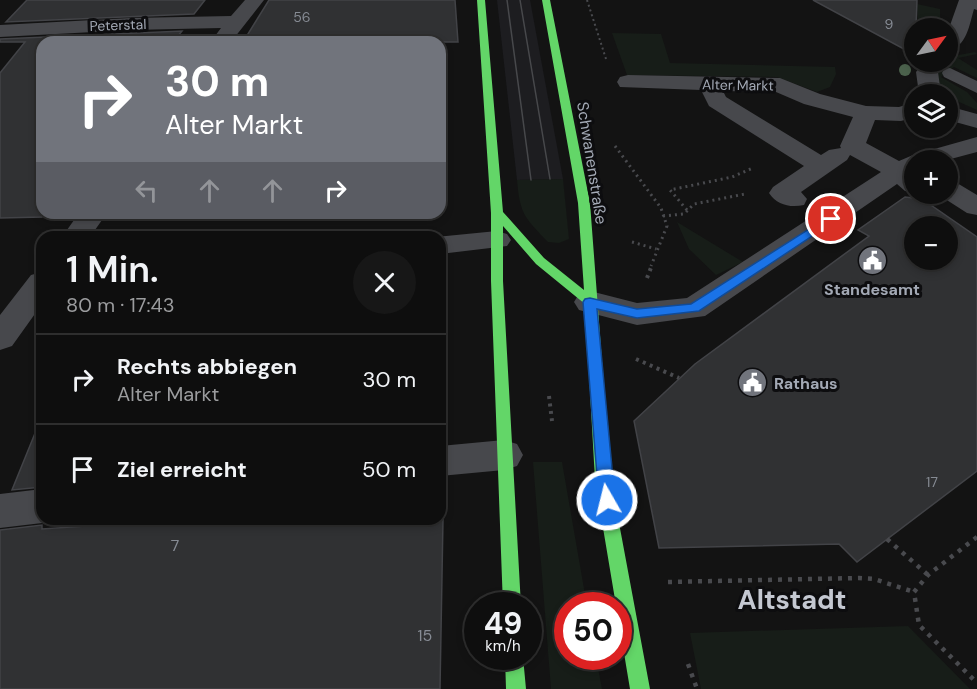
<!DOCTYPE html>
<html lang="de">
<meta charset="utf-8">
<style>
:root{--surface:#0e0e0e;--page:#171717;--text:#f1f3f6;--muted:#9b9c9e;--line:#2e2e2e}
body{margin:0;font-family:"DM Sans",sans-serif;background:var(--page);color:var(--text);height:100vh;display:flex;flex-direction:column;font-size:22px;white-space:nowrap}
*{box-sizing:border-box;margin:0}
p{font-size:20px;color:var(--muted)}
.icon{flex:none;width:33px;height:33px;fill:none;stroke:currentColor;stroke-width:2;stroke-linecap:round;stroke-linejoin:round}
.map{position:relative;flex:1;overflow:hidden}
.side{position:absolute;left:36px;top:231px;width:410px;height:294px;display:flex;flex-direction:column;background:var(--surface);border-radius:18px;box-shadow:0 3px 9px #0003,0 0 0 2px var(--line)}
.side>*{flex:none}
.banner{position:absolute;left:36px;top:36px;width:410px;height:183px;border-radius:18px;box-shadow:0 3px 9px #0003,0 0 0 2px var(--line);background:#71747c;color:#fff;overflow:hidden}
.needle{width:39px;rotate:57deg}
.fabs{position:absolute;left:904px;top:18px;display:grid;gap:12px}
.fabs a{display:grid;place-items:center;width:54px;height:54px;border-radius:50%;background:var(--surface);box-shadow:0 3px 9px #0003,0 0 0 2px var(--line);font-size:30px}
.speed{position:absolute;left:464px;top:592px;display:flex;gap:12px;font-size:30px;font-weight:700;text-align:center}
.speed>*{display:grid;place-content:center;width:78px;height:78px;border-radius:50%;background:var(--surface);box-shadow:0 3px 9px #0003,0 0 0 2px var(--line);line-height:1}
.speed small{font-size:15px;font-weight:400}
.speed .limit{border:9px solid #d22;background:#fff;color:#111}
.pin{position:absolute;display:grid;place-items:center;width:51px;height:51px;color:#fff;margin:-26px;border:3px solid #fff;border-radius:50%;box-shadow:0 2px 6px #0007}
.me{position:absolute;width:66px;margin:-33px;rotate:352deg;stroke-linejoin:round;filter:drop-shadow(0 0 4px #0008)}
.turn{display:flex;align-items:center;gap:21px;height:126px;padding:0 30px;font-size:27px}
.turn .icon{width:78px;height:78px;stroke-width:2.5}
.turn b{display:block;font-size:42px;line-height:51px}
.lanes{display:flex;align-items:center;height:57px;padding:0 30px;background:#0003;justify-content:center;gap:30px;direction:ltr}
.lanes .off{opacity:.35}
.round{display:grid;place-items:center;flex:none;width:63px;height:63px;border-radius:32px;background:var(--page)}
.summary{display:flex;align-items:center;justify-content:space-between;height:102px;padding:0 30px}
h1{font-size:36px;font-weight:600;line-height:45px}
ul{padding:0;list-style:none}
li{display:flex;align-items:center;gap:18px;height:90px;padding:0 30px;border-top:2px solid var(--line)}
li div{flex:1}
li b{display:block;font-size:22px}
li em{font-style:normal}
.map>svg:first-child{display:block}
.built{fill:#1d1d20}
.green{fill:#171d18}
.building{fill:#303133;stroke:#424347;stroke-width:1.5;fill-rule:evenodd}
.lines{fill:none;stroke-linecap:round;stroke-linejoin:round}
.path-far3{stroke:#494a4e;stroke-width:2;stroke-dasharray:2 3;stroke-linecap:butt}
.path-far2{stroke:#494a4e;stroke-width:3;stroke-dasharray:2 4;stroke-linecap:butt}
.path-far1{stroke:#494a4e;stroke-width:4;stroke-dasharray:3 4.5;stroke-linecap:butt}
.path{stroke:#494a4e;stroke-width:4.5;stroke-dasharray:4 6;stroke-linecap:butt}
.lane{fill:#47484c;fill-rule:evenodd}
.street{fill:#47484c;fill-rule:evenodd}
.fast{fill:#63d668;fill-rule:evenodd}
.tram{stroke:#47484b;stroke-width:1.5}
.tree{fill:#4b614c}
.route{fill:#1a73e8;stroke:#114b97;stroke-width:1.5}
.labels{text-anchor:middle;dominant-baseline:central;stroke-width:6;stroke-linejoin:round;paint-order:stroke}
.number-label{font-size:14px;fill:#868b94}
.far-street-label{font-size:14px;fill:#a3a9b5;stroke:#0d0d0f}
.street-label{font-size:16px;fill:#a3a9b5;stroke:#0d0d0f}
.poi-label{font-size:16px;font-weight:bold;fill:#a3a9b5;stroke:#0d0d0f}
.near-number-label{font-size:16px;fill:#868b94}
.near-district-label{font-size:27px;font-weight:bold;fill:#c4c8d1;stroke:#0d0d0f}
</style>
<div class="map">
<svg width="977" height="689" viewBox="0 0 977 689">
<rect width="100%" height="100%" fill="#131313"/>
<path class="built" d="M497,0H530L563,179L517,180Z"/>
<path class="green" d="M917,4L940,9V28H918Z
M612,33L661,34L670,63L835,67L836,74L830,87L817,92L777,77L627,75Z
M975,52L977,54L958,58L977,70V78L954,67L941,77L967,92L977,103V110L948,97V94L940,93L935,75L943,62H948L953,56Z
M563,179L569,239L559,243L548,242C525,218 520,215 517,180Z
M677,222L743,262L716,275L689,249Z
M533,462H562L587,606H567V657H596L602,689H551Z
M908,626L970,689H701L690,633Z"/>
<path class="building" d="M27,0H205L194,14L6,22Z
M269,0H455L458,42H243Z
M813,0H917L915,55Z
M182,31L173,42H42V217L0,218V73L25,42H0V39Z
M905,197L922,199L977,237V471L857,562L839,544L659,548L634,421L695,364L869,236L858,230ZM915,226H948V260H915Z
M40,421L42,422V487L12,490Z
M191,519H443L440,689H0V530L42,525V529Z"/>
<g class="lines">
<path class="path-far3" d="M587,0L606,59"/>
<path class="path-far2" d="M615,146L661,208L667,226L651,266
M687,210L670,190L732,177L753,168
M663,216L684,214L694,204L745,194
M632,242L656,249"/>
<path class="path-far1" d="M647,278L652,265
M440,298L447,279
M636,359L679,378
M549,396L552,421"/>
<path class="path" d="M977,537L928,575L914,592L919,625L977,683
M887,539L928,575
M668,582L859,578L874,579L914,592
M471,623L472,639
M688,664L697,689"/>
<path class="lane" d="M950,68L977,81V93L944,77L942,73L944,69Z"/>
<path class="street" d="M245,0H264L231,42H213L212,40L221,28L131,30L0,37V25L131,18L231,16Z
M959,0H977V10L974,9C969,26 967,46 948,51V31Z
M924,62H946L938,72L941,94H919L916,72Z
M628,75L780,78L820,94L866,106L899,107L915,102V117L901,121L875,120L866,143L899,161L913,155L977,137V152L947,160H915V193L905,191L897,184L705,316L637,325L579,310L574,302L579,294L590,291L637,303L687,298L881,172L850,155L847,160L801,192L807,199L804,205C790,208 777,205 769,193L773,187L804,166L709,106L701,90L620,87L617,82L620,77ZM723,91L776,92L804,104L853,117L840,146L841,148L829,150L821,155L726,97Z
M948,106L977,114V128L948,120Z
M948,181L957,183L977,195V215L967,213L939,195L948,194Z
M79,213H107L90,237H62Z
M497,231L507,234L511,240L507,246L440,254V237H436Z
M42,272V304L12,346L0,350V315L31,275Z
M504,440L517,444L523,455L517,466L504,470L440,476V446Z
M42,489V519H54L42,523L0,528V494Z"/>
<path class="fast" d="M477,0H485L503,212L544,258L584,290L578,203L542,0H550L590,203L611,480L650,689H630L595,480L585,304L536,264L503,226V281L521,606H503L491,281V213Z
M505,657H523L526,689H506Z"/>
<path class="tram" d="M507,0L531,180
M520,0L550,179"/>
</g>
<circle class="tree" cx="905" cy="70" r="6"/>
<path class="route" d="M831,215L835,216V221L699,311L637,318L597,309L615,500L613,505L607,507L601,505L599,500L583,302L585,299L590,298L637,309L691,304Z"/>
<defs>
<symbol id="civic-disc" viewBox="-11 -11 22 22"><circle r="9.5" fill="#71747c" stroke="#0d0d0f"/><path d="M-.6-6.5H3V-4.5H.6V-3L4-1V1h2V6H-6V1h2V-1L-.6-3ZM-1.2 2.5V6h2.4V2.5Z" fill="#fff"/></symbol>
</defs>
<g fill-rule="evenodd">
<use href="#civic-disc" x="856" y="244" width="33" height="33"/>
<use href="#civic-disc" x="736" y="366" width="33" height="33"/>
</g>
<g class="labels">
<g class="number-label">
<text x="302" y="17">56</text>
<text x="889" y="24">9</text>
<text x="932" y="482">17</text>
</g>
<g class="far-street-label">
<text transform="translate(118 25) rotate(-2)">Peterstal</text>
<text transform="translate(738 85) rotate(1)">Alter Markt</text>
</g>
<g class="street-label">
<text transform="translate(592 163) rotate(81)">Schwanenstraße</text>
</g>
<g class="poi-label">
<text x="872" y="289">Standesamt</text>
<text x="774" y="383" text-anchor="start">Rathaus</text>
</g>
<g class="near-number-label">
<text x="175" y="545">7</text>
<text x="425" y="635">15</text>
</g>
<g class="near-district-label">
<text x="792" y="599">Altstadt</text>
</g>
</g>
</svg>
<div class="fabs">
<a><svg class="needle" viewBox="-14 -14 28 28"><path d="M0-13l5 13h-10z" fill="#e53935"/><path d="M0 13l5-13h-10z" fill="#9b9c9e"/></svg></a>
<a><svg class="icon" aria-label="layers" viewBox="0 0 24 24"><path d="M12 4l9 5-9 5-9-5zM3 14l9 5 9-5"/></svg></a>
<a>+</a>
<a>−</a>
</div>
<div class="speed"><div>49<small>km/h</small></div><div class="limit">50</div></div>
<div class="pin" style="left:831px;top:219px;background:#d93025"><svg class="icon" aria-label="arrive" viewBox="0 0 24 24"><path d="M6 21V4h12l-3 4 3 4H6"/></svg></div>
<svg class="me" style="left:607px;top:500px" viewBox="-20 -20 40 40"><circle r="17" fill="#1a73e8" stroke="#fff" stroke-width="3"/><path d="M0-11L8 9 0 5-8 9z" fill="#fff"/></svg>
<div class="banner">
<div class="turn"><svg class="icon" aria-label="right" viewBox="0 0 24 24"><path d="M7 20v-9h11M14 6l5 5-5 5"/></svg><div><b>30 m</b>Alter Markt</div></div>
<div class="lanes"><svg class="icon off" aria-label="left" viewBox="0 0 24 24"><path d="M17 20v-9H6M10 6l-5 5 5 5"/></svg><svg class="icon off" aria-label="ahead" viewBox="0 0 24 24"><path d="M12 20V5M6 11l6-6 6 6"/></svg><svg class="icon off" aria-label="ahead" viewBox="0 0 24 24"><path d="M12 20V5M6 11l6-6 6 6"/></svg><svg class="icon" aria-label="right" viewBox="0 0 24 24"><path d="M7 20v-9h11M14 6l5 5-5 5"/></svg></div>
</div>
<section class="side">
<div class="summary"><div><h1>1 Min.</h1><p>80 m · 17:43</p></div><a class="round"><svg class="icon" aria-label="close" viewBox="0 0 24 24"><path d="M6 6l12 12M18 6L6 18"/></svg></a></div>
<ul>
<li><svg class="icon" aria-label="right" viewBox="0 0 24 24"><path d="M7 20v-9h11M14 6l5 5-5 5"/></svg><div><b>Rechts abbiegen</b><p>Alter Markt</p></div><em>30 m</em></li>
<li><svg class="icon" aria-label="arrive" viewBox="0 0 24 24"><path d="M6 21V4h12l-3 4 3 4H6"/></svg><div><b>Ziel erreicht</b></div><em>50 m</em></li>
</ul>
</section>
</div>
